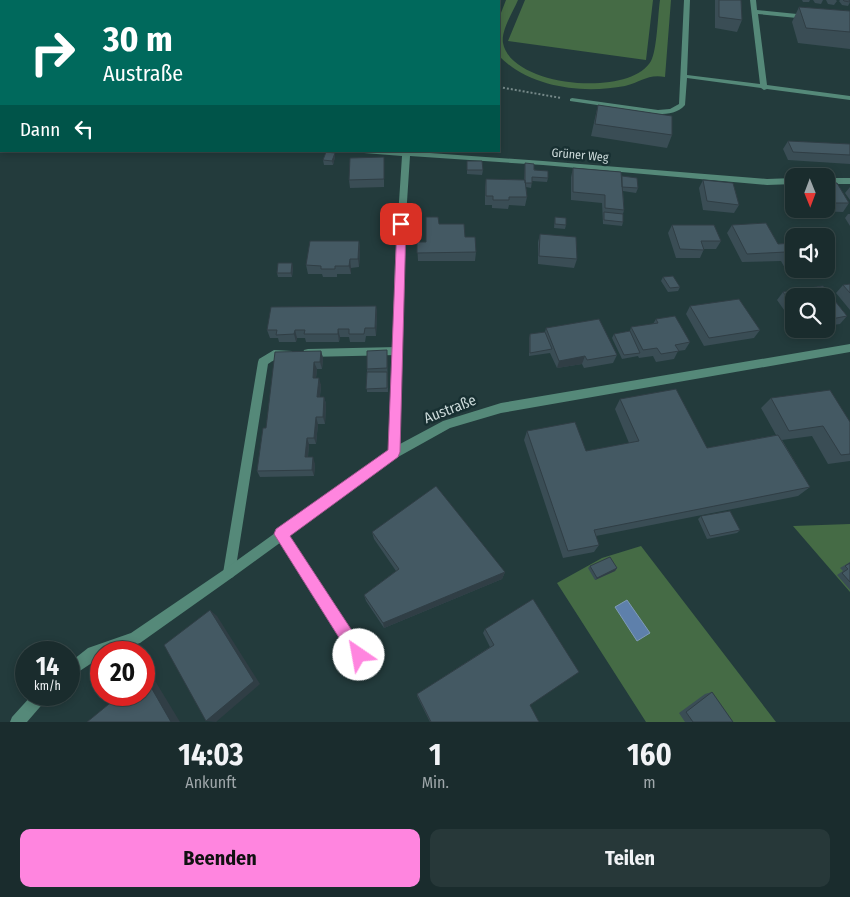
<!DOCTYPE html>
<html lang="de">
<meta charset="utf-8">
<style>
:root{--surface:#1a2c2d;--page:#273839;--text:#f1f3f6;--muted:#9fa7aa;--line:#384849;--accent:#ff85df}
body{margin:0;font-family:"Fira Sans Condensed",sans-serif;background:var(--page);color:var(--text);height:100vh;display:flex;flex-direction:column;font-size:19px;white-space:nowrap}
*{box-sizing:border-box;margin:0}
p{font-size:16px;color:var(--muted)}
.icon{flex:none;width:28px;height:28px;fill:none;stroke:currentColor;stroke-width:2;stroke-linecap:round;stroke-linejoin:round}
.map{position:relative;height:722px;overflow:hidden}
.drawer{display:flex;flex-direction:column;background:var(--surface);flex:1}
.drawer>*{flex:none}
.hud{position:absolute;left:0px;top:0px;width:500px;height:152px;box-shadow:0 2px 8px #0003,0 0 0 1px var(--line);background:#00695c;color:#fff;overflow:hidden}
.needle{width:32px;rotate:179deg}
.fabs{position:absolute;left:785px;top:168px;display:grid;gap:10px}
.fabs a{display:grid;place-items:center;width:50px;height:50px;border-radius:10px;background:var(--surface);box-shadow:0 2px 8px #0003,0 0 0 1px var(--line);font-size:25px}
.speed{position:absolute;left:15px;top:641px;display:flex;gap:10px;font-size:25px;font-weight:700;text-align:center}
.speed>*{display:grid;place-content:center;width:65px;height:65px;border-radius:50%;background:var(--surface);box-shadow:0 2px 8px #0003,0 0 0 1px var(--line);line-height:1}
.speed small{font-size:12px;font-weight:400}
.speed .limit{border:8px solid #d22;background:#fff;color:#111}
.pin{position:absolute;display:grid;place-items:center;width:42px;height:42px;color:#fff;margin:-21px;border-radius:10px;box-shadow:0 2px 8px #0006}
.me{position:absolute;width:55px;margin:-28px;rotate:327deg;stroke-linejoin:round;filter:drop-shadow(0 0 4px #0008)}
.turn{display:flex;align-items:center;gap:18px;height:105px;padding:0 20px;font-size:22px}
.turn .icon{width:65px;height:65px;stroke-width:2.5}
.turn b{display:block;font-size:35px;line-height:42px}
.then{display:flex;align-items:center;height:48px;padding:0 20px;background:#0003;gap:10px;font-size:19px}
.eta{display:flex;justify-content:space-evenly;align-items:center;height:85px;text-align:center}
.eta b{font-size:30px;font-weight:700;line-height:35px}
.button{display:flex;gap:10px;margin-top:auto;padding:10px 20px}
.button a{flex:1;height:58px;border-radius:10px;background:var(--accent);color:#111;font-size:20px;font-weight:700;line-height:58px;text-align:center}
.button a+a{background:var(--page);color:var(--text)}
.map>svg:first-child{display:block}
.green{fill:#456b45}
.water{fill:#5e80ab;stroke:#7f9bb9}
.lines{fill:none;stroke-linecap:round;stroke-linejoin:round}
.path{stroke:#768989;stroke-width:2;stroke-dasharray:2 2;stroke-linecap:butt}
.lane{fill:#558979;fill-rule:evenodd}
.street{fill:#558979;fill-rule:evenodd}
.wall{fill:#3a4d55}
.shaded-wall{fill:#303e45}
.building{fill:#445963;stroke:#303e45}
.route{fill:#ff85df;stroke:#a65691}
.labels{text-anchor:middle;dominant-baseline:central;stroke-width:5;stroke-linejoin:round;paint-order:stroke}
.far-street-label{font-size:12px;fill:#cddbdb;stroke:#183032}
.street-label{font-size:15px;fill:#cddbdb;stroke:#183032}
</style>
<div class="map">
<svg width="850" height="722" viewBox="0 0 850 722">
<rect width="100%" height="100%" fill="#233b3c"/>
<path class="green" d="M0,0H191L1,1V52Z
M506,0H518C513,12 501,30 503,43C511,87 630,98 651,61C657,51 658,13 660,0H671L665,77C647,74 642,82 625,86C583,94 530,88 499,56V18Z
M525,0H653L646,60L508,41Z
M850,524V592L793,526Z
M641,546L776,722H646L557,583L602,558Z"/>
<path class="water" d="M627,600L650,633L637,641L615,607Z"/>
<g class="lines">
<path class="path" d="M499,87L561,98"/>
<path class="lane" d="M684,0H690L687,75L760,84L750,0H756L757,10L807,15L810,17L807,19L758,14L767,85L850,96V100L767,89L764,90L761,88L687,78L685,105C678,113 669,114 658,114L570,101V99L572,98L658,110L670,109L679,104Z
M397,347L400,348L402,351L400,354L397,355L308,357L304,356L303,353L304,350L308,349Z
M274,350L292,351L293,354L292,357C280,361 279,356 268,364L235,573L233,577L229,579L225,577L223,573L258,362L259,359Z
M281,528L285,530L364,650L366,655L364,660L359,662L354,660L277,538L275,534L277,530Z"/>
<path class="street" d="M360,151H402L543,161L767,179L794,178V184L767,185L543,165L410,156L403,263L400,444L443,421L501,403L850,344V352L501,413L450,428L398,457L233,577L140,643L113,652H101V657L69,678V663L88,648L131,633L225,569L389,451L395,263L402,156L364,153Z
M826,178H850V184H826Z
M32,695H48L46,700L27,722H10L12,717Z"/>
</g>
<path class="wall" d="M715,0H741L742,20L737,32L715,28Z
M802,0H810L809,2H803Z
M813,0H823L821,4L815,3Z
M826,0H836L837,1L834,5L828,4Z
M840,0H849L850,2L848,6L842,5L839,1Z
M799,7L850,11V49L798,43L792,22Z
M598,105L672,135L667,148L591,136L595,118Z
M788,141L850,145V164L788,160L783,149Z
M335,153V157L333,165H324L323,160Z
M467,161L483,170L482,175L467,174Z
M525,163L548,178L547,182L532,181L531,188L526,187L527,197L525,206L509,205L508,209L492,208V205H485V187L486,179L524,180Z
M384,166V187L350,188L349,180Z
M573,168L622,176L638,188L636,193L623,191L624,210L623,214V222L622,226L603,224L602,203L571,200V177Z
M703,180L739,205L734,213L703,210L699,188Z
M826,183L849,203L843,212L812,211L811,209H826Z
M850,187V200L845,193Z
M788,205L802,213L799,217H790L786,209Z
M848,214H850V226L845,218Z
M555,217L566,225L565,229L554,228Z
M439,224L465,237L476,252L475,261H418L417,242H426Z
M672,225L721,241L716,249H704L700,258H676L668,233Z
M732,225L778,244L794,243V269H815L786,270L781,261L742,262L727,233Z
M540,234L577,259L574,268L538,264V242Z
M359,241L360,249L359,267L351,268V274H337V277H323L322,274H308L306,265Z
M293,267L292,277H278L277,273Z
M663,277L680,287L678,291L668,292L661,281Z
M850,284V310L836,293L843,285Z
M823,286L847,316L840,324L826,326V296H794V324L777,300L783,292Z
M376,306L377,314L376,336H366L365,342H350L349,337H340L339,342H306L305,338H297L296,342H279L278,338H270L267,330Z
M690,306L760,330L754,338L704,346L686,314Z
M656,319L690,342L685,350L678,351L674,359L656,362L653,356L639,358L638,356L622,359L612,338L614,334L630,331L631,327L653,324Z
M546,328L617,355L613,363L584,368L582,364L557,368L550,353L529,356V338L530,334L545,332Z
M797,329H812L799,331Z
M387,350L388,392H367V369Z
M321,351L323,358L322,369H317L316,378L321,385L320,397H324L326,404L325,424H318L316,444H309L308,457L315,464L314,476L260,477L257,471L266,428Z
M771,398L850,422V461L828,464L812,436L782,440L810,487L798,496L596,536L599,545L594,552L563,558L524,440L527,431L586,451L629,443L615,409L620,399L707,448L776,435L761,408Z
M701,516L740,530L737,533L707,539L698,519Z
M372,532L505,572L502,579L384,628L366,601L364,595L396,571L374,539Z
M850,562V590L837,575L843,571L840,568Z
M590,566L617,568L615,571L595,580L588,568Z
M485,629L539,722H430L417,696V694L490,647L483,633Z
M712,692L733,722H685L679,713L705,694Z"/>
<path class="shaded-wall" d="M335,153V157L333,165L332,161Z
M359,241L360,249L359,267L358,259Z
M350,259L351,268V274L349,266Z
M292,263L293,267L292,277L291,273Z
M376,306L377,314L376,336L375,328Z
M338,329L340,337L339,342L338,334Z
M295,330L297,338L296,342L294,334Z
M321,351L323,358L322,369L320,362Z
M585,356L582,364L557,368L559,361Z
M314,362L317,369L315,386L313,378Z
M319,378L321,385L319,404L317,397Z
M324,397L326,404L325,424L323,417Z
M316,417L318,424L316,444L314,438Z
M307,438L309,444L307,464L305,457Z
M313,457L315,464L314,476L312,470Z
M617,568L615,571L595,580L597,578Z
M505,572L502,579L384,628L383,623Z
M210,610L217,616L260,684L216,722L206,721Z
M144,675L154,679L180,722H171Z"/>
<path class="building" d="M719,0H741L742,20L719,17Z
M843,0H849L850,2L844,1Z
M799,7L850,11V32L806,28Z
M598,105L672,116V135L595,124Z
M788,141L850,144V155L793,152Z
M326,152L335,153L332,161L323,160Z
M384,157V179L349,180L350,158Z
M467,161H482L483,170H467Z
M525,163L534,164V170L548,171V178L532,177V183H525Z
M573,168L621,172L624,210L605,208V195L573,192Z
M622,176L637,178L638,188L622,187Z
M486,179L525,180L527,197H509V200H493V196H486Z
M703,180L733,183L739,205L707,201Z
M826,183H837L849,203H826Z
M788,205H794V209H800L802,213L792,212Z
M604,212L623,214V222L604,220Z
M426,217H438L439,224H464L465,237H475L476,252L417,253V242H426Z
M555,217L566,218V225L555,224Z
M766,223L778,244L794,243V262H792L786,252L747,254L732,225Z
M672,225H714L721,241H701L704,250L680,249Z
M540,234L576,237L577,259L539,256Z
M310,241H359L358,259H350L349,266H335V269H321V266L306,265Z
M278,263H292L291,273H277Z
M673,276L680,287L670,288L663,277Z
M850,284V293L843,285Z
M823,286L847,316L826,320V296H794V307L783,292Z
M739,299L760,330L709,338L690,306Z
M376,306L375,328H365L364,334H349V329H338V334H304L305,330H295L294,334L276,335L277,330H267L271,307Z
M675,316L690,342L675,345L679,351L661,354L657,348L643,350L631,327L658,323L656,319Z
M599,319L617,355L587,360L585,356L559,361L546,328Z
M630,331L640,353L624,355L614,334Z
M545,332L552,349L530,353V334Z
M387,350V368L367,369V351Z
M321,351L320,362H314L313,378H319L317,397H324L323,417H316L314,438H307L305,457H313L312,470L257,471L263,428H266L275,352Z
M367,372H387V388L366,389Z
M676,389L707,448L778,435L810,487L594,530L599,545L568,551L527,431L575,422L586,451L639,441L620,399Z
M830,390L850,422V454L841,455L823,426L789,431L771,398Z
M436,486L505,572L383,623L364,595L399,569L372,532Z
M730,511L740,530L710,536L701,516Z
M610,557L617,568L597,578L590,566Z
M850,563V582L842,573L848,569L845,566Z
M533,599L579,672L530,705L539,722H431L417,694L494,645L485,629Z
M210,610L254,681L206,721L164,645Z
M144,675L171,722H87L120,695H144Z
M712,692L733,722H693L686,712Z"/>
<path class="route" d="M401,221L406,224L400,452L398,457L290,536L364,649L366,655L364,660L359,663L353,660L274,534L276,529L388,450L397,224Z"/>
<g class="labels">
<g class="far-street-label">
<text transform="translate(580 155) rotate(5)">Grüner Weg</text>
</g>
<g class="street-label">
<text transform="translate(450 409) rotate(-21)">Austraße</text>
</g>
</g>
</svg>
<div class="fabs">
<a><svg class="needle" viewBox="-14 -14 28 28"><path d="M0-13l5 13h-10z" fill="#e53935"/><path d="M0 13l5-13h-10z" fill="#9fa7aa"/></svg></a>
<a><svg class="icon" aria-label="sound" viewBox="0 0 24 24"><path d="M4 9h4l5-4v14l-5-4H4zM17 9q2 3 0 6"/></svg></a>
<a><svg class="icon" aria-label="search" viewBox="0 0 24 24"><circle cx="10" cy="10" r="6"/><path d="M15 15l6 6"/></svg></a>
</div>
<div class="speed"><div>14<small>km/h</small></div><div class="limit">20</div></div>
<div class="pin" style="left:401px;top:224px;background:#d93025"><svg class="icon" aria-label="arrive" viewBox="0 0 24 24"><path d="M6 21V4h12l-3 4 3 4H6"/></svg></div>
<svg class="me" style="left:359px;top:655px" viewBox="-20 -20 40 40"><circle r="19" fill="#fff"/><path d="M0-13L10 11 0 6-10 11z" fill="#ff85df"/></svg>
<div class="hud">
<div class="turn"><svg class="icon" aria-label="right" viewBox="0 0 24 24"><path d="M7 20v-9h11M14 6l5 5-5 5"/></svg><div><b>30 m</b>Austraße</div></div>
<div class="then">Dann<svg class="icon" aria-label="left" viewBox="0 0 24 24"><path d="M17 20v-9H6M10 6l-5 5 5 5"/></svg></div>
</div>
</div>
<section class="drawer">
<div class="eta">
<div><b>14:03</b><p>Ankunft</p></div>
<div><b>1</b><p>Min.</p></div>
<div><b>160</b><p>m</p></div>
</div>
<div class="button"><a>Beenden</a><a>Teilen</a></div>
</section>
